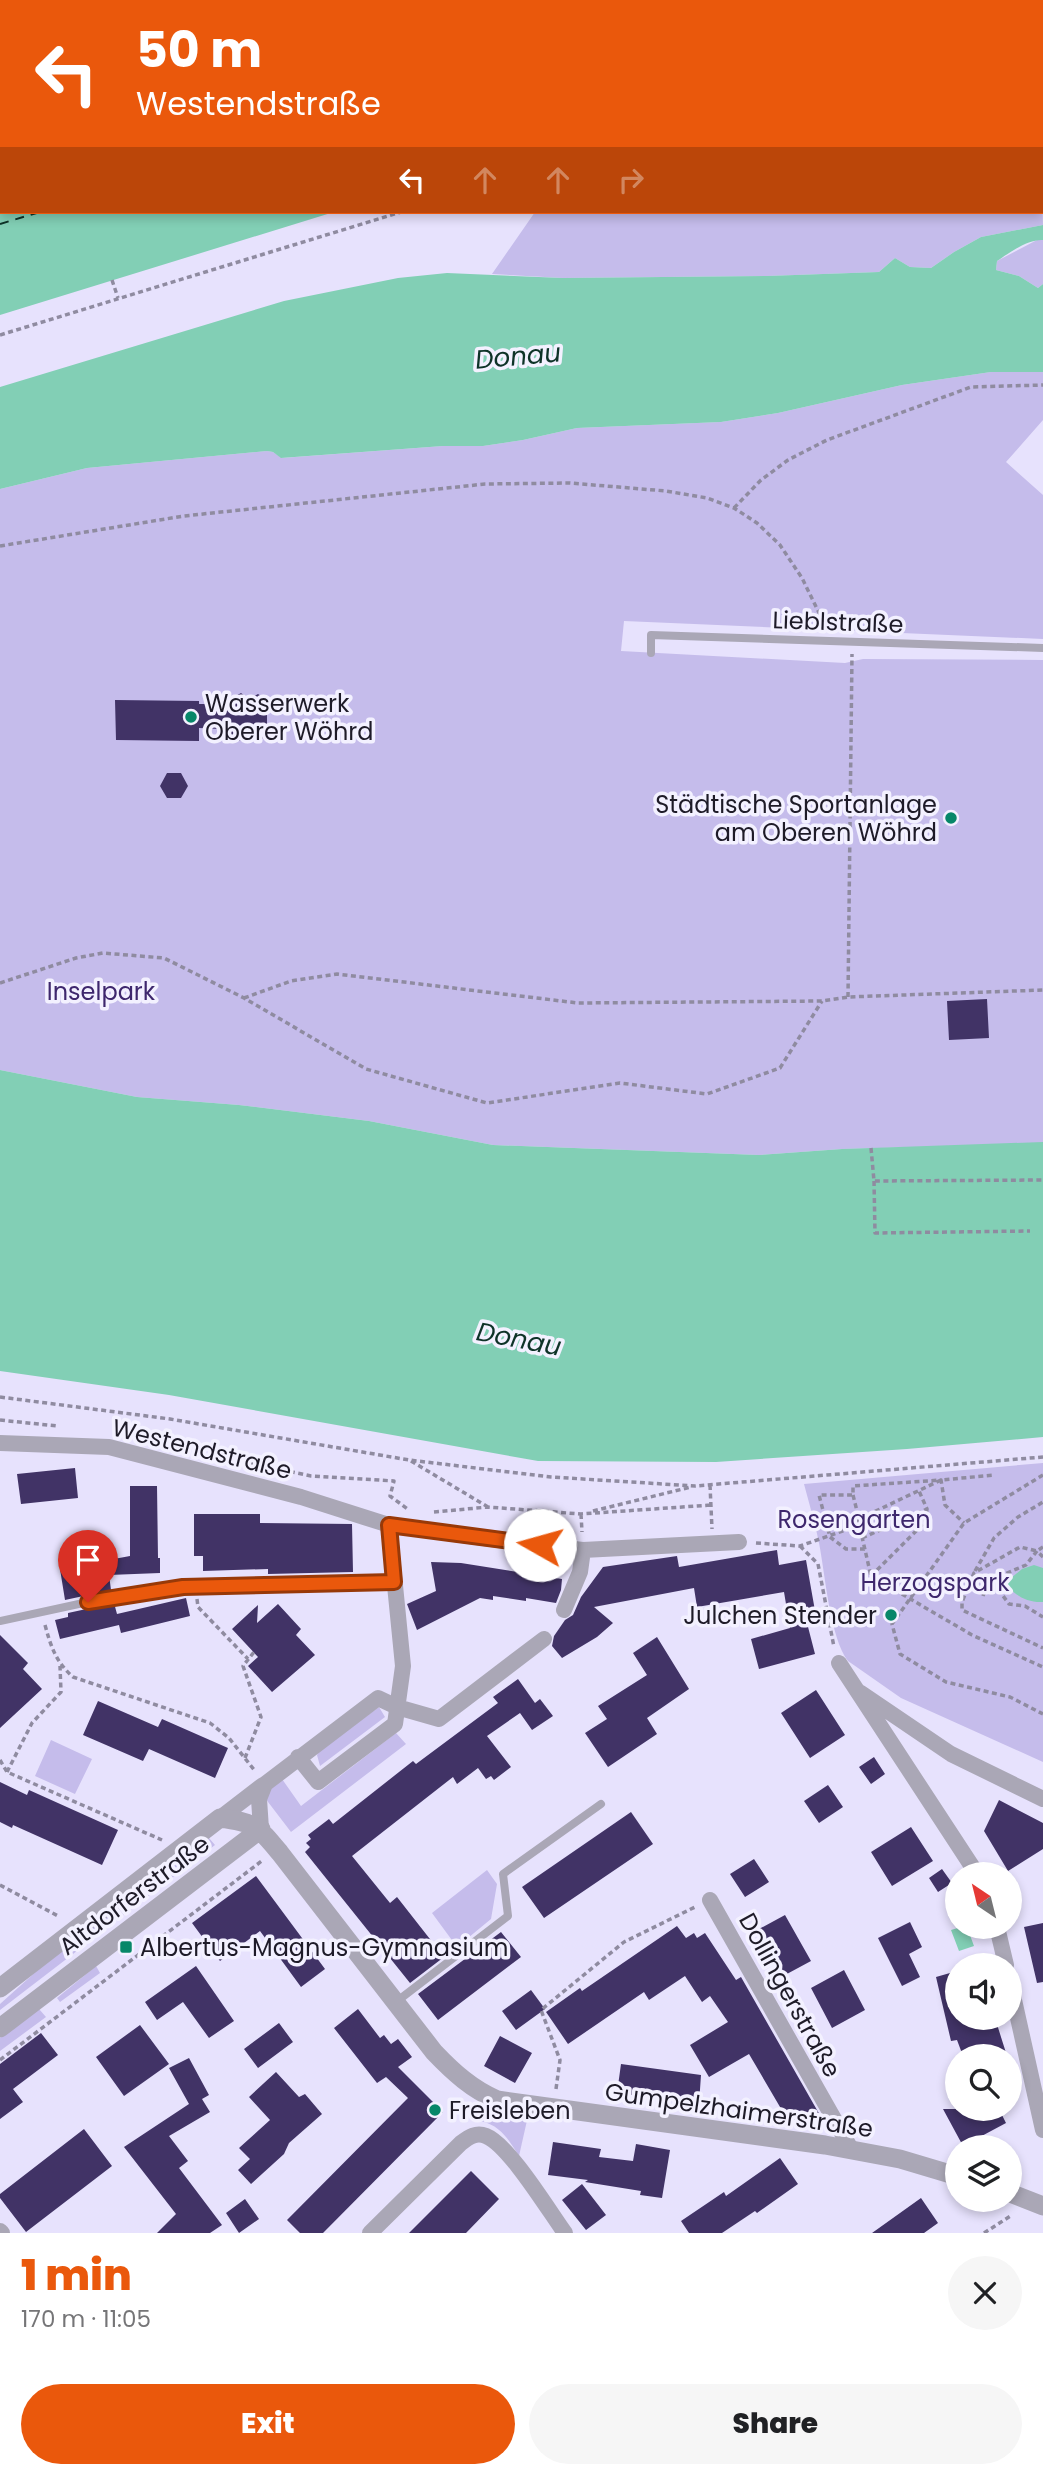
<!DOCTYPE html>
<meta charset="utf-8">
<style>
:root{--surface:#fff;--page:#f6f6f6;--text:#202124;--muted:#757577;--accent:#ea580c}
body{margin:0;font-family:Poppins,sans-serif;background:var(--page);color:var(--text);height:100vh;display:flex;flex-direction:column;font-size:26px;white-space:nowrap}
*{box-sizing:border-box;margin:0}
p{font-size:23px;color:var(--muted)}
.icon{flex:none;width:38px;height:38px;fill:none;stroke:currentColor;stroke-width:2;stroke-linecap:round;stroke-linejoin:round}
.map{position:relative;height:2233px;overflow:hidden}
.details{display:flex;flex-direction:column;background:var(--surface);flex:1}
.details>*{flex:none}
.hud{position:absolute;left:0px;top:0px;width:1043px;height:214px;box-shadow:0 4px 10px #0003;background:#ea580c;color:#fff;overflow:hidden}
.needle{width:46px;rotate:325deg}
.controls{position:absolute;left:945px;top:1862px;display:grid;gap:14px}
.controls a{display:grid;place-items:center;width:77px;height:77px;border-radius:50%;background:var(--surface);box-shadow:0 4px 10px #0003;font-size:35px}
.pin{position:absolute;display:grid;place-items:center;width:60px;height:60px;color:#fff;margin:-72px -30px;border-radius:50% 50% 50% 0;rotate:-45deg;box-shadow:0 0 7px #0007}
.pin .icon{rotate:45deg}
.me{position:absolute;width:77px;margin:-38px;rotate:277deg;stroke-linejoin:round;filter:drop-shadow(0 0 5px #0008)}
.turn{display:flex;align-items:center;gap:24px;height:147px;padding:0 21px;font-size:32px}
.turn .icon{width:91px;height:91px;stroke-width:2.5}
.turn b{display:block;font-size:49px;line-height:60px}
.lanes{display:flex;align-items:center;height:66px;padding:0 21px;background:#0003;justify-content:center;gap:35px;direction:ltr}
.lanes .off{opacity:.35}
.round{display:grid;place-items:center;flex:none;width:74px;height:74px;border-radius:37px;background:var(--page)}
.headline{display:flex;align-items:center;justify-content:space-between;height:119px;padding:0 21px}
h1{font-size:42px;font-weight:800;line-height:52px;color:var(--accent)}
.primary-button{display:flex;gap:14px;margin-top:auto;padding:14px 21px}
.primary-button a{flex:1;height:80px;border-radius:42px;background:var(--accent);color:#fff;font-size:28px;font-weight:800;line-height:80px;text-align:center}
.primary-button a+a{background:var(--page);color:var(--text)}
.map>svg:first-child{display:block}
.built{fill:#dcd6f7}
.green{fill:#c5bceb}
.water{fill:#82cfb5}
.lines{fill:none;stroke-linecap:round;stroke-linejoin:round}
.ferry{stroke:#0e3328;stroke-width:2;stroke-dasharray:9 7;stroke-linecap:butt}
.building{fill:#413366}
.path{stroke:#8f8ba0;stroke-width:3.5;stroke-dasharray:5 3.5;stroke-linecap:butt}
.service{stroke:#aaa7b6;stroke-width:8}
.minor{stroke:#aaa7b6;stroke-width:16}
.tertiary{stroke:#aaa7b6;stroke-width:19}
.route-casing{stroke:#983908;stroke-width:18}
.route{stroke:#ea580c;stroke-width:12}
.poi-dot{fill:#078769;stroke:#f3f1ff;stroke-width:2.5}
.labels{text-anchor:middle;dominant-baseline:central;stroke-width:7;stroke-linejoin:round;paint-order:stroke}
.street-label{font-size:24px;fill:#1e1b28;stroke:#f3f1ff}
.poi-label{font-size:24px;fill:#1e1b28;stroke:#f3f1ff;text-anchor:start}
.park-label{font-size:24px;fill:#3e276d;stroke:#f3f1ff}
.water-label{font-size:26px;font-style:italic;fill:#0e3328;stroke:#f3f1ff}
</style>
<div class="map">
<svg width="1043" height="2233" viewBox="0 0 1043 2233">
<rect width="100%" height="100%" fill="#e7e2fd"/>
<path class="built" d="M0,0H270L2,2L0,137Z"/>
<path class="green" d="M1041,129L1043,225L981,237L954,252L931,268L910,267L895,258L879,272L767,276L563,278L492,274L535,212H1041Z
M1037,240H1043V284L1038,288L1019,276L996,270L997,261Z
M991,372H1043V420L1006,462L1043,495V639L624,621L621,651L845,663L863,659L1043,660V1144L842,1149L759,1155L493,1145L369,1121L239,1105L137,1097L0,1070V489L87,468L267,451L273,452L282,458L443,446H483L523,440L577,428L721,422L778,413L902,385Z
M1043,1463V1762L901,1698L848,1661C830,1638 825,1573 819,1543C815,1523 809,1503 804,1484Z
M379,1707L385,1717L320,1766L317,1755L321,1749Z
M396,1733L406,1744L291,1832L265,1798L269,1790L282,1779L301,1806Z
M51,1740L92,1759L75,1794L35,1776Z
M209,1838L215,1845L0,2010V2004L40,1968Z
M487,1870L497,1884L491,1919L457,1947L432,1913Z
M96,1966L100,1973L60,2002L57,1998Z
M39,2009L46,2017L0,2051V2038Z
M491,2112L528,2116L519,2156C508,2139 501,2126 481,2121L480,2117H490Z"/>
<path class="water" d="M506,0H990L501,2Z
M0,159H2V212H334L0,315Z
M1043,225V240C1028,239 1009,253 997,261L996,270L1019,276L1038,288L1043,284V372H991L902,385L778,413L721,422L577,428L523,440L483,446H443L281,458L273,452L267,451L87,468L0,489V387L284,301L398,278L447,273L563,278L767,276L879,272L895,258L910,267L931,268L954,252L981,237Z
M0,1070L137,1097L239,1105L369,1121L493,1145L759,1155L842,1149L1043,1142V1437L907,1449L716,1462L538,1461L169,1395L0,1371Z
M1034,1565L1043,1568V1602C1027,1603 1014,1595 1005,1583L1022,1569Z
M961,1927H967L974,1946L959,1951L951,1930Z"/>
<g class="lines">
<path class="ferry" d="M727,2L732,0
M0,224L40,212"/>
</g>
<path class="building" d="M241,693L249,699L258,694L267,700V736L256,742L248,736L239,741L221,729L199,728V741L116,740L115,700L199,701V704H222Z
M167,773H181L188,786L181,798H167L160,786Z
M987,999L989,1038L949,1040L947,1001Z
M75,1468L78,1498L21,1504L17,1474Z
M130,1486H157L158,1558H160V1573L109,1575L111,1590L65,1600L60,1569L130,1556Z
M194,1514H260V1523L352,1524L353,1572L268,1574V1569L203,1571V1556H194Z
M777,1550L779,1565L806,1560L817,1622L807,1623L815,1654L759,1669L751,1639L790,1628L784,1592L697,1607L694,1588L594,1607L613,1623L597,1637L562,1658L552,1646L554,1636L565,1620L573,1615L581,1597L603,1567L677,1556L679,1567Z
M431,1562L461,1563L562,1579L561,1590L556,1603L526,1598V1601L493,1596V1600L480,1598L417,1630L407,1604L436,1591Z
M186,1598L190,1616L121,1633L119,1625L60,1639L55,1620L68,1617V1613L114,1603L117,1614Z
M278,1604L301,1629L296,1635L315,1655L272,1692L248,1666L258,1657L232,1629L258,1605L257,1623Z
M0,1635L28,1663L23,1669L42,1689L0,1728Z
M657,1637L689,1689L647,1718L657,1734L608,1767L585,1733L607,1719L598,1706L647,1675L633,1653Z
M518,1679L535,1703L540,1699L553,1716L532,1730L520,1713L487,1736L511,1767L494,1780L491,1776L486,1779L478,1768L457,1784L453,1777L352,1856L390,1903L397,1897L444,1957L410,1983L305,1852L310,1847L306,1843L311,1839L308,1835L329,1819L333,1824L413,1761L416,1764L498,1703L493,1697Z
M816,1690L845,1735L810,1758L781,1713Z
M98,1701L158,1727L162,1719L228,1748L215,1778L149,1749L143,1761L83,1735Z
M874,1757L885,1774L871,1784L859,1767Z
M0,1782L27,1795L29,1790L118,1830L102,1865L13,1825L12,1828L0,1822Z
M828,1785L843,1807L819,1823L804,1801Z
M999,1800L1043,1823V1849L1008,1871L984,1831Z
M631,1812L653,1844L544,1918L522,1887Z
M911,1827L933,1861L892,1886L871,1852Z
M754,1859L769,1882L745,1897L730,1874Z
M942,1869L952,1883L938,1892L929,1878Z
M256,1876L325,1969L301,1987L260,1931L220,1961L192,1923Z
M785,1915L811,1961L785,1975L759,1929Z
M910,1922L922,1947L909,1954L920,1977L902,1986L878,1938Z
M1043,1923V1982L1037,1983L1024,1927Z
M677,1926L686,1938L694,1933L697,1938L705,1933L736,1980L741,1977L821,2117L813,2124H790L749,2054L709,2077L690,2045L728,2022L710,1996L702,2002L685,1976L649,2000L644,1992L568,2044L546,2012L580,1988L582,1991Z
M501,1932L521,1957L438,2020L418,1994Z
M196,1966L234,2021L209,2038L183,2002L157,2020L145,2002Z
M844,1970L865,2010L832,2028L811,1988Z
M957,1971V2018H995L1007,2056H963L957,2040L951,2041L936,1977Z
M531,1990L545,2009L516,2030L502,2011Z
M358,2009L380,2038L384,2035L391,2044L398,2039L412,2057L398,2067L443,2112L323,2233H300L287,2220L408,2098L386,2077L377,2083L334,2028Z
M279,2023L293,2042L258,2068L244,2049Z
M140,2025L169,2064L124,2096L96,2057Z
M41,2033L58,2055L13,2089L23,2102L0,2119V2064Z
M500,2036L532,2053L515,2083L484,2066Z
M189,2058L209,2095L202,2099L210,2112L169,2136L188,2161L179,2168L222,2225L210,2233H157L176,2214L124,2147L189,2104L169,2068Z
M621,2064L701,2075L699,2104L617,2093Z
M276,2072L299,2097L305,2094L322,2114L289,2143L284,2154L251,2184L238,2170L250,2159L239,2148L270,2120L249,2097Z
M943,2109H999L1006,2123L963,2146Z
M84,2129L112,2166L26,2232L0,2198V2194Z
M553,2142L601,2149L599,2157L633,2161L636,2144L670,2150L662,2198L640,2195L641,2191L585,2182L588,2180L548,2175Z
M780,2158L798,2184L757,2213L755,2211L722,2233H689L681,2221L724,2192L726,2196Z
M471,2171L499,2199L466,2233H409Z
M582,2184L606,2215L586,2230L562,2200Z
M921,2198L938,2223L924,2233H872Z
M245,2199L259,2219L239,2233L226,2213Z"/>
<g class="lines">
<path class="path" d="M422,2L427,0
M1041,4L1043,3
M1041,19L1043,24
M1041,107H1043
M0,131H2
M112,280L118,298
M0,335L401,212
M734,508L761,480L788,460L827,440L971,387L1043,385
M0,546L184,516L485,484L570,483L666,491L707,498L734,508L757,523L780,545L802,578L826,627
M0,983L76,958L103,953L164,958L244,998L366,1069L487,1103L620,1083L707,1094L780,1068L822,1001
M848,997L852,654
M244,998L291,981L337,974L578,1003L822,1001L848,997L1043,990
M871,1148L874,1181L1043,1180
M874,1181L875,1233L1030,1231
M0,1397L170,1419L409,1460L551,1477L695,1486L1043,1457
M0,1420L57,1426
M240,1461L311,1476L394,1481L390,1496L409,1510
M411,1461L488,1507
M1043,1475L964,1523L892,1624L900,1654L946,1682L1010,1697L1043,1714
M710,1485L712,1529
M853,1495L859,1519L941,1480L995,1475
M593,1511L691,1487
M434,1512L488,1507L581,1514L711,1505
M581,1514L582,1532
M856.5 1523a4.5 4.5 0 1 1 9 0a4.5 4.5 0 1 1-9 0Z
M860,1528L871,1576L972,1635L1043,1667
M862,1538L927,1509L919,1491
M756,1543L800,1546L857,1526
M800,1546L818,1564L834,1647
M1043,1547L1037,1551L1020,1547L974,1573L962,1602V1610L1043,1648
M865,1549H846L830,1537L819,1495H853V1486L941,1480L945,1505L964,1523
M1043,1557L1037,1551L1026,1565L1000,1576L998,1589L1009,1604L1025,1606L1043,1617
M975,1571L994,1538L1018,1517L1043,1502
M871,1576L925,1522L927,1509
M983,1596L988,1582L1000,1576
M197,1599L198,1607L248,1659
M45,1625C51,1647 56,1662 73,1677L210,1723L229,1738L255,1771
M245,1758L261,1717L243,1666L254,1652
M0,1760L7,1772L162,1840
M7,1772L32,1723L61,1692L60,1666
M0,1885L60,1917
M0,2060L263,1860
M556,2089L560,2060L541,2010L624,1942L695,1907
M984,2233L1012,2215"/>
<path class="service" d="M651,653V635L1043,648
M0,1621L111,1597L183,1587L394,1582
M396,2002L508,1916L503,1874L601,1804"/>
<path class="minor" d="M266,0L267,2
M349,2L355,0
M0,1443L109,1447L301,1497L389,1525L519,1543L583,1550L739,1542
M564,1610L580,1572L583,1550
M839,1663L977,1874
M861,1693L951,1754L1043,1799
M298,1757L318,1782L395,1724L403,1666L389,1525
M220,1818L263,1785
M261,1829L259,1799L265,1784L378,1698L397,1707L439,1719L544,1639
M710,1900L851,2149
M997,1927L1006,1965
M1010,1982L1043,2130
M0,2231L2,2233
M370,2233L461,2143C469,2137 476,2132 486,2136C509,2145 549,2211 565,2233"/>
<path class="tertiary" d="M0,1988L220,1818C256,1823 257,1825 280,1853L434,2052C454,2073 472,2089 497,2100L825,2145L900,2159L957,2176
M0,2028L261,1829
M1010,2193L1043,2206"/>
</g>
<g class="lines">
<defs>
<path id="route" d="M88,1602L183,1587L394,1582L389,1525L540,1545"/>
</defs>
<use href="#route" class="route-casing"/>
<use href="#route" class="route"/>
</g>
<g class="poi-dot">
<circle cx="191" cy="717" r="7"/>
<circle cx="951" cy="818" r="7"/>
<circle cx="891" cy="1615" r="7"/>
<rect x="119" y="1940" width="14" height="14" rx="3.5"/>
<circle cx="435" cy="2110" r="7"/>
</g>
<g class="labels">
<g class="street-label">
<text transform="translate(838 622) rotate(2)">Lieblstraße</text>
<text transform="translate(202 1449) rotate(14)">Westendstraße</text>
<text transform="translate(134 1895) rotate(-37)">Altdorferstraße</text>
<text transform="translate(790 1995) rotate(61)">Dollingerstraße</text>
<text transform="translate(739 2110) rotate(8)">Gumpelzhaimerstraße</text>
</g>
<g class="poi-label">
<text x="205" y="703">Wasserwerk<tspan x="205" dy="28">Oberer Wöhrd</tspan></text>
<text x="937" y="804" text-anchor="end">Städtische Sportanlage<tspan x="937" dy="28">am Oberen Wöhrd</tspan></text>
<text x="877" y="1615" text-anchor="end">Julchen Stender</text>
<text x="140" y="1947">Albertus-Magnus-Gymnasium</text>
<text x="449" y="2110">Freisleben</text>
</g>
<g class="park-label">
<text x="101" y="991">Inselpark</text>
<text x="854" y="1519">Rosengarten</text>
<text x="935" y="1582">Herzogspark</text>
</g>
<g class="water-label">
<text transform="translate(518 356) rotate(-5)">Donau</text>
<text transform="translate(519 1339) rotate(11)">Donau</text>
</g>
</g>
</svg>
<div class="controls">
<a><svg class="needle" viewBox="-14 -14 28 28"><path d="M0-13l5 13h-10z" fill="#e53935"/><path d="M0 13l5-13h-10z" fill="#757577"/></svg></a>
<a><svg class="icon" aria-label="sound" viewBox="0 0 24 24"><path d="M4 9h4l5-4v14l-5-4H4zM17 9q2 3 0 6"/></svg></a>
<a><svg class="icon" aria-label="search" viewBox="0 0 24 24"><circle cx="10" cy="10" r="6"/><path d="M15 15l6 6"/></svg></a>
<a><svg class="icon" aria-label="layers" viewBox="0 0 24 24"><path d="M12 4l9 5-9 5-9-5zM3 14l9 5 9-5"/></svg></a>
</div>
<div class="pin" style="left:88px;top:1602px;background:#d93025"><svg class="icon" aria-label="arrive" viewBox="0 0 24 24"><path d="M6 21V4h12l-3 4 3 4H6"/></svg></div>
<svg class="me" style="left:540px;top:1545px" viewBox="-20 -20 40 40"><circle r="19" fill="#fff"/><path d="M0-13L10 11 0 6-10 11z" fill="#ea580c"/></svg>
<div class="hud">
<div class="turn"><svg class="icon" aria-label="left" viewBox="0 0 24 24"><path d="M17 20v-9H6M10 6l-5 5 5 5"/></svg><div><b>50 m</b>Westendstraße</div></div>
<div class="lanes"><svg class="icon" aria-label="left" viewBox="0 0 24 24"><path d="M17 20v-9H6M10 6l-5 5 5 5"/></svg><svg class="icon off" aria-label="ahead" viewBox="0 0 24 24"><path d="M12 20V5M6 11l6-6 6 6"/></svg><svg class="icon off" aria-label="ahead" viewBox="0 0 24 24"><path d="M12 20V5M6 11l6-6 6 6"/></svg><svg class="icon off" aria-label="right" viewBox="0 0 24 24"><path d="M7 20v-9h11M14 6l5 5-5 5"/></svg></div>
</div>
</div>
<section class="details">
<div class="headline"><div><h1>1 min</h1><p>170 m · 11:05</p></div><a class="round"><svg class="icon" aria-label="close" viewBox="0 0 24 24"><path d="M6 6l12 12M18 6L6 18"/></svg></a></div>
<div class="primary-button"><a>Exit</a><a>Share</a></div>
</section>
